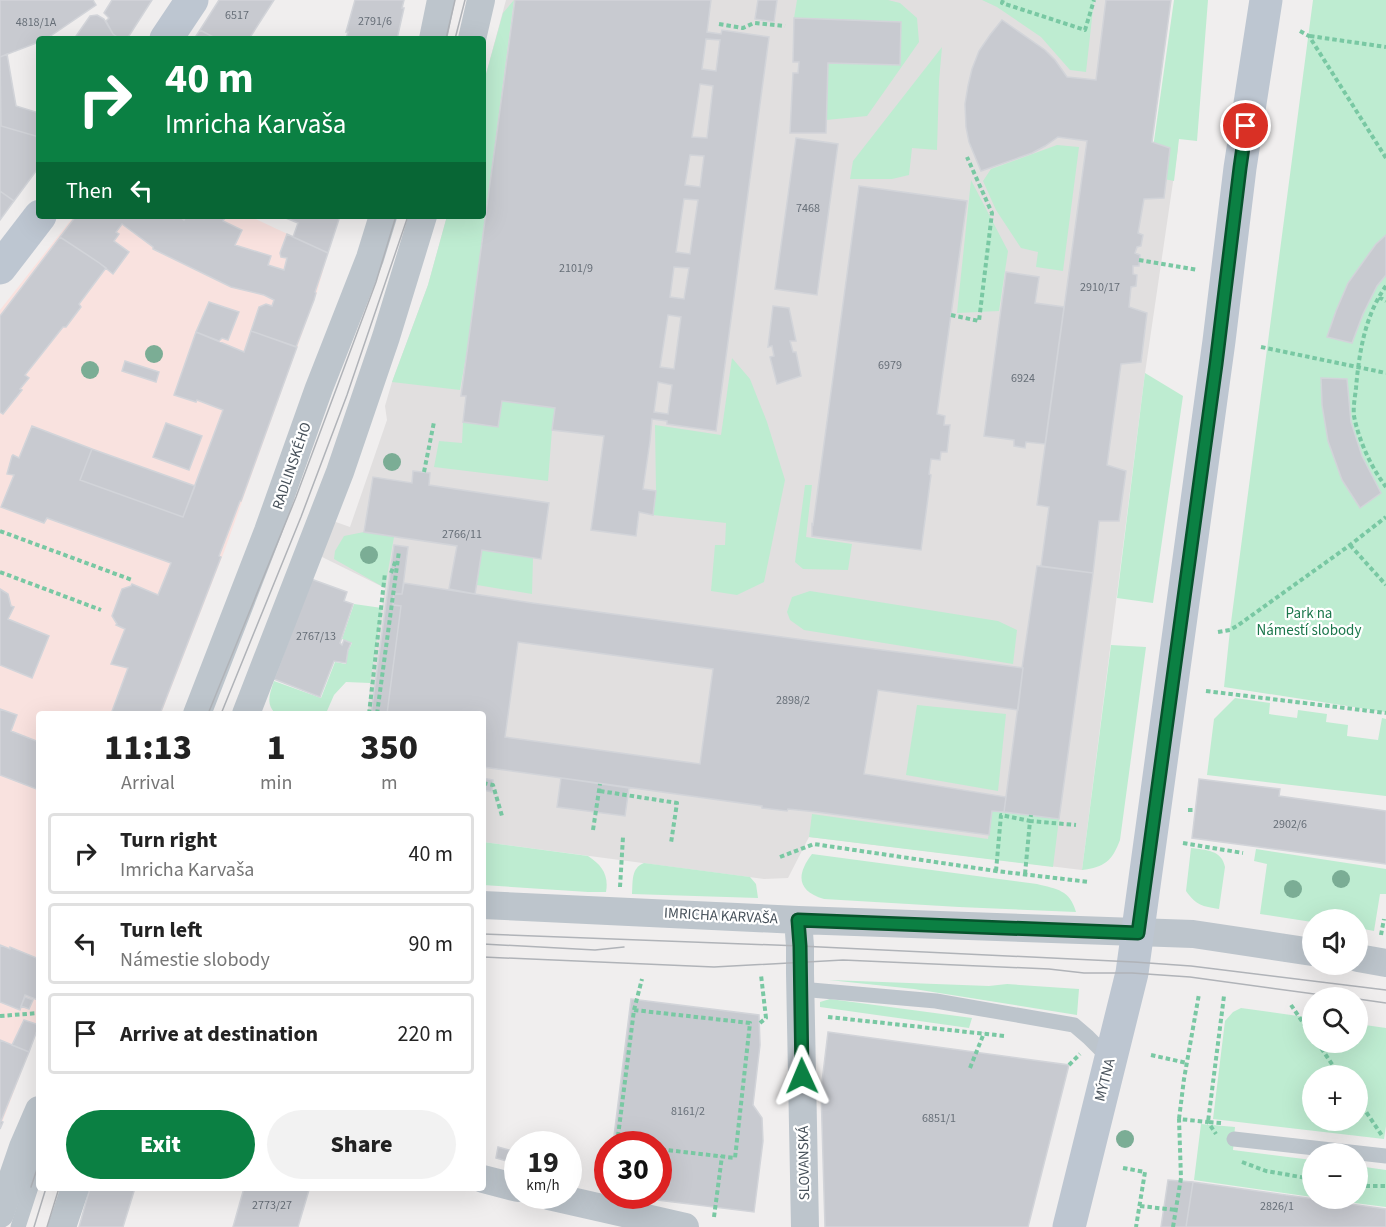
<!DOCTYPE html>
<meta charset="utf-8">
<style>
:root{--surface:#fff;--page:#f2f2f2;--text:#222;--muted:#767676;--line:#e0e0e0;--accent:#0b8043}
body{margin:0;font-family:"Source Sans 3",sans-serif;background:var(--page);color:var(--text);height:100vh;display:flex;flex-direction:column;font-size:22px;white-space:nowrap}
*{box-sizing:border-box;margin:0}
p{font-size:20px;color:var(--muted)}
.icon{flex:none;width:33px;height:33px;fill:none;stroke:currentColor;stroke-width:2;stroke-linecap:round;stroke-linejoin:round}
.map{position:relative;flex:1;overflow:hidden}
.details{position:absolute;left:36px;top:711px;width:450px;height:480px;display:flex;flex-direction:column;background:var(--surface);border-radius:6px;box-shadow:0 6px 24px #0002}
.details>*{flex:none}
.banner{position:absolute;left:36px;top:36px;width:450px;height:183px;border-radius:6px;box-shadow:0 6px 24px #0002;background:#0b8043;color:#fff;overflow:hidden}
.controls{position:absolute;left:1302px;top:909px;display:grid;gap:12px}
.controls a{display:grid;place-items:center;width:66px;height:66px;border-radius:50%;background:var(--surface);box-shadow:0 6px 24px #0002;font-size:30px}
.speed{position:absolute;left:504px;top:1131px;display:flex;gap:12px;font-size:30px;font-weight:700;text-align:center}
.speed>*{display:grid;place-content:center;width:78px;height:78px;border-radius:50%;background:var(--surface);box-shadow:0 6px 24px #0002;line-height:1}
.speed small{font-size:15px;font-weight:400}
.speed .limit{border:9px solid #d22;background:#fff;color:#111}
.pin{position:absolute;display:grid;place-items:center;width:51px;height:51px;color:#fff;margin:-26px;border:3px solid #fff;border-radius:50%;box-shadow:0 2px 6px #0007}
.me{position:absolute;width:66px;margin:-33px;rotate:359deg;stroke-linejoin:round;filter:drop-shadow(0 0 4px #0008)}
.turn{display:flex;align-items:center;gap:21px;height:126px;padding:0 30px;font-size:27px}
.turn .icon{width:78px;height:78px;stroke-width:2.5}
.turn b{display:block;font-size:42px;line-height:51px}
.then{display:flex;align-items:center;height:57px;padding:0 30px;background:#0003;gap:12px;font-size:22px}
.eta{display:flex;justify-content:space-evenly;align-items:center;height:102px;text-align:center}
.eta b{font-size:36px;font-weight:800;line-height:42px}
.button{display:flex;gap:12px;margin-top:auto;padding:12px 30px}
.button a{flex:1;height:69px;border-radius:36px;background:var(--accent);color:#fff;font-size:24px;font-weight:800;line-height:69px;text-align:center}
.button a+a{background:var(--page);color:var(--text)}
ul{padding:0;list-style:none}
li{display:flex;align-items:center;gap:18px;height:81px;margin:0 12px 9px;padding:0 18px;border:3px solid var(--line);border-radius:6px}
li div{flex:1}
li b{display:block;font-size:22px}
li em{font-style:normal}
.map>svg:first-child{display:block}
.education{fill:#e1dfdf}
.medical{fill:#f9e2df}
.green{fill:#beecd1;fill-rule:evenodd}
.building{fill:#c8cad0;stroke:#d2d4d9;stroke-width:1.5;fill-rule:evenodd}
.lines{fill:none;stroke-linecap:round;stroke-linejoin:round}
.path{stroke:#79c8a3;stroke-width:4;stroke-dasharray:4.5 3;stroke-linecap:butt}
.lane{stroke:#bdc5cc;stroke-width:15}
.street{stroke:#bdc5cc;stroke-width:28}
.secondary{stroke:#bdc6d1;stroke-width:33}
.tram{stroke:#b0b3b8;stroke-width:1.5}
.tree{fill:#7bad95}
.route-casing{stroke:#07532c;stroke-width:15}
.route{stroke:#0b8043;stroke-width:10}
.labels{text-anchor:middle;dominant-baseline:central;stroke-width:4.5;stroke-linejoin:round;paint-order:stroke}
.number-label{font-size:12px;fill:#676f78}
.street-label{font-size:15px;fill:#47515a;stroke:#fff}
.park-label{font-size:15px;fill:#1c774c;stroke:#fff}
</style>
<div class="map">
<svg width="1386" height="1227" viewBox="0 0 1386 1227">
<rect width="100%" height="100%" fill="#f0eeee"/>
<path class="education" d="M506,0H1171L1152,142L1178,148L1145,373L1082,870L809,837L788,878L764,879L483,842V714H368L370,683L385,588L320,556L333,521L350,527L387,420L385,406L392,382L428,285L447,216H483V85Z"/>
<path class="medical" d="M74,216H249L328,253L317,292L224,552L161,714H39V1026L0,1128V310Z"/>
<path class="green" d="M514,0L468,345L460,390L392,382L428,285L447,216H483V85L503,13Z
M797,0H888L900,3L917,18L919,42L867,116L826,120L828,63L900,65L901,22L794,18Z
M982,0H1094L1086,72L1070,70L1041,37L997,7Z
M1174,0H1208L1197,141L1179,139L1174,181L1149,176Z
M1313,0H1386V712L1224,687L1230,630Z
M942,47L939,81L937,150L912,148L909,175L892,179H850L853,161Z
M1057,145L1079,147L1063,271L1036,267L1038,252L1021,248L996,210L983,181L991,169Z
M971,180L1008,251L999,311L957,313Z
M732,358L750,379L767,422L785,480L764,582L737,595L711,591L715,545H725L726,523L653,515L656,491L655,425L721,435Z
M1145,373L1183,396L1153,603L1117,598Z
M502,401L555,408L552,430L548,481L434,467L439,441L462,443L463,422L498,427Z
M805,485H812L806,537L852,544L848,570L803,569L795,562Z
M364,532L394,537L385,588L334,559L335,551L344,536Z
M482,550L533,558L532,594L477,585Z
M810,591L998,621L1017,630L1013,664L804,630L790,620L787,612L792,597Z
M354,604L382,608L370,683L346,682L334,695L327,711L335,714H276C265,704 270,693 274,681L321,698L335,662L346,664L348,651L352,643L342,639Z
M1111,645L1146,647L1120,840C1112,861 1105,867 1082,870Z
M1235,698L1270,703L1269,714L1297,718L1298,710L1327,714L1326,722L1348,725L1347,736L1378,740L1382,718L1386,719V796L1207,775L1214,719Z
M917,705L1006,714L998,791L906,775Z
M992,811L1059,819L1053,867L809,837L812,814L988,839Z
M483,842L588,856C602,865 609,875 606,892H588L483,885Z
M1191,848C1206,850 1222,850 1225,867L1219,909C1202,906 1197,906 1186,891Z
M1256,849L1386,869V894H1380L1374,931L1358,928V920H1312V922L1260,914L1267,864L1254,861Z
M812,854L1037,884C1057,889 1070,890 1076,912L959,907L824,899C797,891 796,875 812,854Z
M644,863L750,877L756,884L758,898L632,894C633,881 631,868 644,863Z
M829,980L989,986L1007,984L1079,989L1077,1015L914,989Z
M830,999L972,1018L969,1028L820,1007V1002Z
M1241,1008L1312,1018V1042H1358V1024L1386,1028V1126L1384,1139L1213,1119L1225,1021L1233,1012ZM1312,1076H1358V1120H1312Z
M1201,1124L1235,1127L1233,1150L1312,1160V1197L1194,1180Z
M1358,1166L1386,1170V1207L1323,1199L1358,1198Z"/>
<path class="building" d="M0,0H93L96,5L46,39H39V42L0,57Z
M112,0H152L127,39H120L113,34L106,21L109,18L104,13Z
M219,0H274L249,39H217L200,30Z
M355,0H404L402,8H404L397,39H346L348,32H346Z
M515,0H711L707,32L721,34L722,30L769,37L716,431L667,424V421L652,419L650,441L643,489L656,491L653,515L639,512L636,536L591,530L604,436L552,430L555,408L502,401L498,427L463,422L466,396H461ZM706,39L720,40L716,71L702,69ZM700,84L713,86L707,138L692,137ZM690,155L704,156L700,187L685,185ZM684,199L698,200L690,254L676,252ZM674,267L689,268L684,299L670,297ZM668,315L681,317L674,369L660,367ZM658,382L672,385L668,414L654,412Z
M758,0H777L774,22L755,19Z
M1106,0H1171L1152,142L1170,148L1164,198L1144,199L1138,233L1143,235L1141,246L1137,247L1135,253L1140,255L1139,266H1133V274L1137,275L1136,286L1131,287L1129,307L1147,313L1141,362L1121,364L1107,465L1126,471L1119,521H1099L1093,573L1041,566L1049,507L1037,505L1087,141L1058,137L1045,146L1032,153L981,171L969,142L966,127L965,104L968,86L972,69L979,51L990,35L1002,20L1045,50L1055,60L1067,77L1096,80Z
M97,15L104,19L113,34L120,39H74L90,16Z
M794,18L901,22L900,65L828,63L826,133H790L793,73H798L799,62H793Z
M200,30L217,39H194Z
M7,54L16,106L39,113V137L1,126L0,57Z
M0,111L1,126L39,137V167L14,201L0,191Z
M796,138L838,144L817,295L775,289Z
M859,186L967,201L937,414L945,416L944,425H950L947,452H941L940,460L931,459L929,474L931,475L921,550L812,536V524L813,525Z
M0,191L14,201L0,220Z
M76,216H179L184,220L186,216H221L225,218L223,221L242,230L235,245L271,256L268,265L284,270L287,258L281,257L280,253L287,234L328,253L315,292L316,293L314,300L296,347L251,331L259,307L266,304L272,306L274,300L264,295L231,287L153,249V247L122,224L116,232L119,234L114,241L129,252L113,274L98,262L60,237Z
M281,216H340L328,253L293,237L298,223Z
M1386,235V275L1377,286L1363,314L1352,343L1327,337L1336,311L1348,283L1376,244Z
M60,237L98,262L106,268L79,304L81,307L66,327H63L25,375L29,378L20,389L22,390L3,414L0,412V316Z
M1006,272L1039,277L1035,303L1064,307L1045,444L1026,442L1025,448L1014,446V440L984,436Z
M209,302L239,312L228,340L222,338L219,341L196,332Z
M773,306L789,308L796,341H790L793,352H796L801,376L777,384L770,357L774,356L772,346L768,347Z
M251,331L297,347L241,501H240L219,556L221,557L160,714H111L128,668L111,664L125,629L116,625L117,624L112,616L122,589L131,586L132,584L158,595L171,563L47,518L44,523L1,507L14,475L7,474L12,456L13,455L19,458L32,426L92,449L80,480L183,517L223,410L197,400L196,402L174,395L196,332L244,352Z
M125,361L159,372L156,382L122,371Z
M1321,378L1347,379L1351,422L1362,456L1381,493L1360,508L1342,480L1328,441L1322,405Z
M166,423L202,436L189,470L153,457Z
M92,449L195,486L183,517L80,480Z
M413,471L430,473L429,485L549,503L541,559L482,550L475,594L449,589L457,546L364,532L373,477L412,483Z
M394,545L408,547L402,594H394L393,605L401,606L387,714H371Z
M1037,566L1093,573L1059,819L1004,812L1023,668H1022Z
M311,579L347,592L344,601L353,604L340,643L342,645L344,640L351,643L348,650L346,663L334,661L320,697L274,679Z
M404,583L532,603L819,642L1023,668L1018,710L878,690L864,774L1006,797L1004,812L992,811L989,835L817,812L788,809L787,811L762,808V806L483,767V714H387L401,606L393,605L394,594H402ZM518,642L713,669L700,764L505,737Z
M0,589L8,594L11,606L14,607L8,619L49,636L32,678L0,665Z
M0,709L17,715L11,731L39,742V790L0,775Z
M483,778L493,780L492,792L483,790Z
M561,778L629,788L625,816L557,807Z
M1199,779L1280,789L1279,796L1386,811V864L1192,838Z
M0,945L10,949V947L39,959V998L38,1000L25,995L20,1010L0,1002Z
M25,997L33,1000L29,1009L21,1006Z
M631,999L759,1015L760,1045L753,1105L762,1118L763,1141L754,1212L657,1200L645,1197L644,1196H658V1144H613Z
M24,1020L39,1025L29,1052L12,1045Z
M828,1032L1069,1065L1028,1227H825L821,1090Z
M0,1040L29,1052L1,1121L3,1122L0,1129Z
M498,1147L513,1151L510,1162L496,1158Z
M1168,1180L1193,1182L1186,1227H1161Z
M1193,1182L1386,1209V1227H1186Z
M90,1188H135L123,1227H79Z
M244,1188H307L309,1190L298,1227H233Z"/>
<g class="lines">
<path class="path" d="M1003,0L1002,3L1085,30L1094,0
M719,24L743,28L754,23L785,26
M1300,31L1309,36L1386,158
M1310,36L1386,47
M1139,260L1198,270
M1386,286C1365,315 1359,353 1356,388C1355,397 1353,407 1354,416C1359,441 1371,467 1386,487
M1379,297L1386,301
M951,315L979,321L992,213L967,157
M1261,347L1386,373
M424,472L434,422
M0,531L132,580
M1350,545L1386,585
M0,572L101,610
M391,573L396,560
M1218,632L1230,630L1237,626L1350,545L1386,517
M1206,691L1386,713
M369,714L385,573
M377,714L399,551
M483,783L493,785L502,816
M600,791L677,803L671,843
M1188,810H1195
M593,830L600,784
M1183,843L1243,853
M780,857L814,844L996,871L1089,882
M996,871L1001,815L1030,821L1031,815
M1025,874L1030,821L1076,825
M620,887L623,837
M1381,935L1384,919
M1291,1005L1312,1036
M634,1010L642,979
M0,1016L39,1013
M828,1017L1005,1036
M760,1023L766,1018L761,975
M1317,1042L1340,1076
M1151,1055L1187,1063
M1069,1065L1080,1054
M970,1068L984,1033
M1358,1100L1383,1137
M1179,1119L1184,1079L1199,994
M1221,1123L1208,1122L1224,996
M617,1144L634,1010L750,1023L735,1158L658,1149
M1242,1162L1266,1171L1312,1179
M1123,1168L1145,1172L1136,1227
M1358,1186H1386
M1140,1206L1176,1210
M714,1217L722,1156
M1173,1227L1181,1178L1179,1119L1208,1122L1216,1134"/>
<path class="lane" d="M800,989L936,1001L1074,1025L1088,1037L1110,1059
M1234,1139L1386,1156
M18,1227L31,1187L39,1134"/>
<path class="street" d="M433,39L441,0
M472,39L481,0
M197,714L268,531L319,388L370,258L383,216
M246,714L340,472L386,337L423,216
M483,905L798,920L1193,934L1312,952
M798,920L800,946V973L805,1227
M1358,958L1386,963
M483,1179L518,1188
M549,1196L685,1227
M0,1214L23,1147L39,1110
M62,1227L75,1188"/>
<path class="secondary" d="M166,39L192,0
M0,268L40,216
M1069,1227L1132,973L1219,341L1240,168L1266,0"/>
<path class="tram" d="M446,39L455,0
M455,39L465,0
M208,714L296,497L376,282L396,216
M221,714L301,517L347,395L408,216
M483,934L800,946L1134,962L1191,966L1386,990
M483,944L595,950L624,947
M483,957L714,967L843,960L1049,969L1084,973H1132L1190,977L1344,998
M1358,999L1386,1003
M31,1187L39,1163
M34,1227L46,1188
M47,1227L59,1188"/>
</g>
<g class="tree">
<circle cx="154" cy="354" r="9"/>
<circle cx="90" cy="370" r="9"/>
<circle cx="392" cy="462" r="9"/>
<circle cx="369" cy="555" r="9"/>
<circle cx="1341" cy="879" r="9"/>
<circle cx="1293" cy="889" r="9"/>
<circle cx="1125" cy="1139" r="9"/>
</g>
<g class="lines">
<defs>
<path id="route" d="M802,1076L800,946L798,920L1138,933L1216,364L1240,168L1246,126"/>
</defs>
<use href="#route" class="route-casing"/>
<use href="#route" class="route"/>
</g>
<g class="labels">
<g class="number-label">
<text x="237" y="15">6517</text>
<text x="375" y="21">2791/6</text>
<text x="36" y="22">4818/1A</text>
<text x="808" y="208">7468</text>
<text x="576" y="268">2101/9</text>
<text x="1100" y="287">2910/17</text>
<text x="890" y="365">6979</text>
<text x="1023" y="378">6924</text>
<text x="462" y="534">2766/11</text>
<text x="316" y="636">2767/13</text>
<text x="793" y="700">2898/2</text>
<text x="1290" y="824">2902/6</text>
<text x="688" y="1111">8161/2</text>
<text x="939" y="1118">6851/1</text>
<text x="272" y="1205">2773/27</text>
<text x="1277" y="1206">2826/1</text>
</g>
<g class="street-label">
<text transform="translate(292 466) rotate(-71)">RADLINSKÉHO</text>
<text transform="translate(721 916) rotate(3)">IMRICHA KARVAŠA</text>
<text transform="translate(1105 1080) rotate(-76)">MÝTNA</text>
<text transform="translate(804 1163) rotate(-91)">SLOVANSKÁ</text>
</g>
<g class="park-label">
<text x="1309" y="613">Park na<tspan x="1309" dy="17">Námestí slobody</tspan></text>
</g>
</g>
</svg>
<div class="controls">
<a><svg class="icon" aria-label="sound" viewBox="0 0 24 24"><path d="M4 9h4l5-4v14l-5-4H4zM17 9q2 3 0 6"/></svg></a>
<a><svg class="icon" aria-label="search" viewBox="0 0 24 24"><circle cx="10" cy="10" r="6"/><path d="M15 15l6 6"/></svg></a>
<a>+</a>
<a>−</a>
</div>
<div class="speed"><div>19<small>km/h</small></div><div class="limit">30</div></div>
<div class="pin" style="left:1246px;top:126px;background:#d93025"><svg class="icon" aria-label="arrive" viewBox="0 0 24 24"><path d="M6 21V4h12l-3 4 3 4H6"/></svg></div>
<svg class="me" style="left:802px;top:1076px" viewBox="-20 -20 40 40"><path d="M0-17L14 15 0 8-14 15z" fill="#0b8043" stroke="#fff" stroke-width="4"/></svg>
<div class="banner">
<div class="turn"><svg class="icon" aria-label="right" viewBox="0 0 24 24"><path d="M7 20v-9h11M14 6l5 5-5 5"/></svg><div><b>40 m</b>Imricha Karvaša</div></div>
<div class="then">Then<svg class="icon" aria-label="left" viewBox="0 0 24 24"><path d="M17 20v-9H6M10 6l-5 5 5 5"/></svg></div>
</div>
<section class="details">
<div class="eta">
<div><b>11:13</b><p>Arrival</p></div>
<div><b>1</b><p>min</p></div>
<div><b>350</b><p>m</p></div>
</div>
<ul>
<li><svg class="icon" aria-label="right" viewBox="0 0 24 24"><path d="M7 20v-9h11M14 6l5 5-5 5"/></svg><div><b>Turn right</b><p>Imricha Karvaša</p></div><em>40 m</em></li>
<li><svg class="icon" aria-label="left" viewBox="0 0 24 24"><path d="M17 20v-9H6M10 6l-5 5 5 5"/></svg><div><b>Turn left</b><p>Námestie slobody</p></div><em>90 m</em></li>
<li><svg class="icon" aria-label="arrive" viewBox="0 0 24 24"><path d="M6 21V4h12l-3 4 3 4H6"/></svg><div><b>Arrive at destination</b></div><em>220 m</em></li>
</ul>
<div class="button"><a>Exit</a><a>Share</a></div>
</section>
</div>
